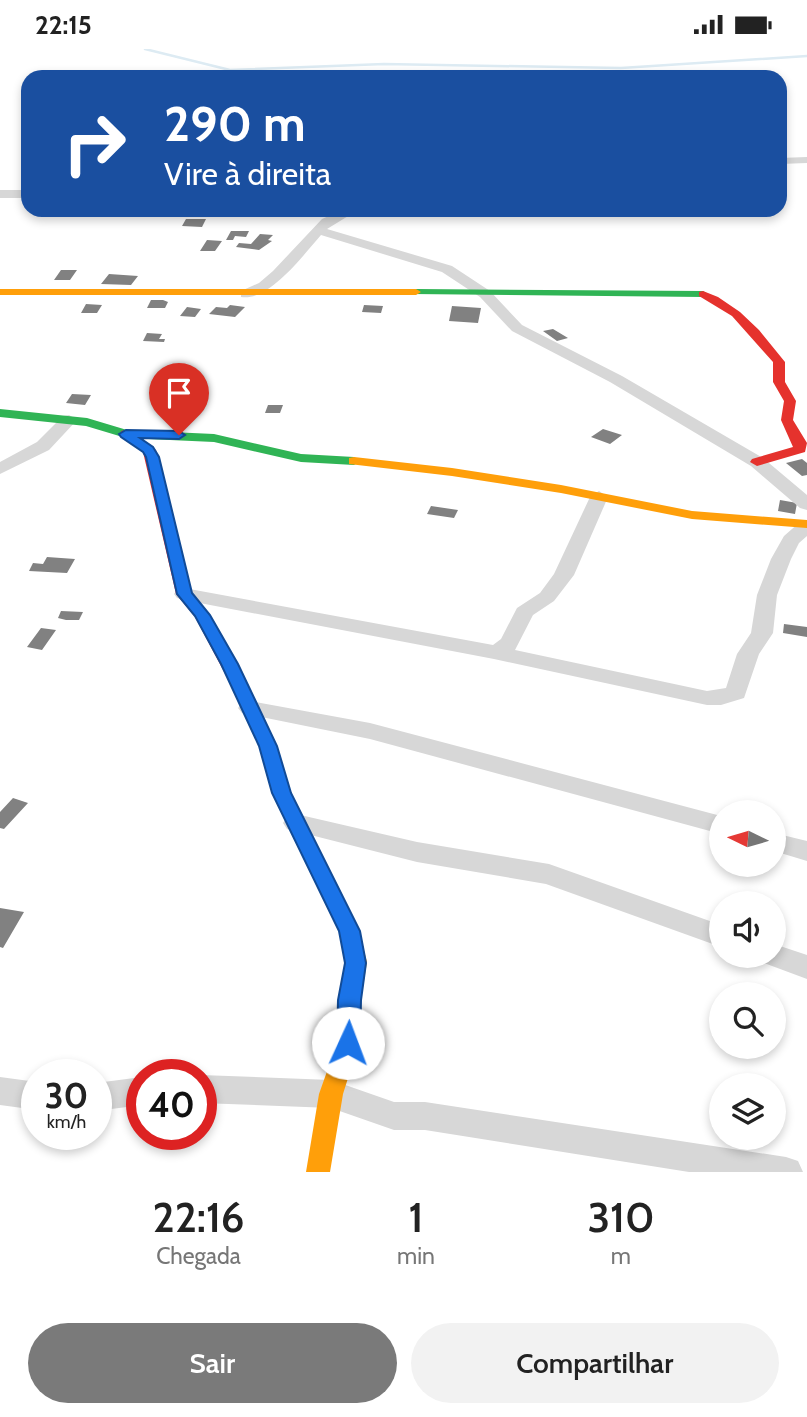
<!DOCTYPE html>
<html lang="pt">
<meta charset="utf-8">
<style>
:root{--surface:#fff;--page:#f2f2f2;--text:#222;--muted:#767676;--accent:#7a7a7a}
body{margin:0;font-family:Cabin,sans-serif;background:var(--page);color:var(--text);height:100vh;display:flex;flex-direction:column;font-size:26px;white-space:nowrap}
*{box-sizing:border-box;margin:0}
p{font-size:23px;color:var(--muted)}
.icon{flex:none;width:38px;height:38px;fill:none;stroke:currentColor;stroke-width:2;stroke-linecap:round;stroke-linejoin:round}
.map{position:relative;height:1123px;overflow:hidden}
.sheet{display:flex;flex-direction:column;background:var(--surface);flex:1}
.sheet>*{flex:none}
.hud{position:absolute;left:21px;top:21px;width:766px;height:147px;border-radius:21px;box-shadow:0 4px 10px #0003;background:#1a4fa0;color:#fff;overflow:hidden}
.needle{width:46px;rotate:275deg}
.fabs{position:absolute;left:709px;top:751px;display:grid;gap:14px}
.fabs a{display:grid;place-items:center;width:77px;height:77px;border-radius:50%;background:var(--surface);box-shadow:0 4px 10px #0003;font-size:35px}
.speed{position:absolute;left:21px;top:1010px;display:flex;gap:14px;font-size:35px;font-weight:700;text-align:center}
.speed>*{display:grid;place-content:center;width:91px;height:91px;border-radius:50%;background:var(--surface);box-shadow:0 4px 10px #0003;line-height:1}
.speed small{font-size:18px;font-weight:400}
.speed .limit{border:10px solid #d22;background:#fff;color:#111}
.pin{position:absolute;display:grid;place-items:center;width:60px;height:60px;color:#fff;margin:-72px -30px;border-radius:50% 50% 50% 0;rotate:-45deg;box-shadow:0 0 7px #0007}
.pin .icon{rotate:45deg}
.me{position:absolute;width:77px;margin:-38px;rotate:2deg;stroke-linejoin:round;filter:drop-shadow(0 0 5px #0008)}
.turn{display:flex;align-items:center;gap:24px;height:147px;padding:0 28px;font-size:32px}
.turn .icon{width:91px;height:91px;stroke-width:2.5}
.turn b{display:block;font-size:49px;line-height:60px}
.eta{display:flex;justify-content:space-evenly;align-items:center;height:119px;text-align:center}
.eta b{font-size:42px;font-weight:600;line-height:49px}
.cta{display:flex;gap:14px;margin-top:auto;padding:14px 28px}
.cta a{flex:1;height:80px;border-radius:42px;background:var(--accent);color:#fff;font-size:28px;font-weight:600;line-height:80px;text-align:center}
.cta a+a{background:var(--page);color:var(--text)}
.status{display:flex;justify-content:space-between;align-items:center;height:49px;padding:0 35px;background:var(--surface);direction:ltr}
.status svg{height:19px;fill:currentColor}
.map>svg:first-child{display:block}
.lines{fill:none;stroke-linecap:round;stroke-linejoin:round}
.stream{stroke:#ddebf3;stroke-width:2.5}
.building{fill:#818181}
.street{fill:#d7d7d7;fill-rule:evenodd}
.fast{fill:#30b455;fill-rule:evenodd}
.slow{fill:#ff9f0a;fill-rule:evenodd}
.jam{fill:#e5322d;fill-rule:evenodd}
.route{fill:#1a73e8;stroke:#114b97;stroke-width:2}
</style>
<div class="status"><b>22:15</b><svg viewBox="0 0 49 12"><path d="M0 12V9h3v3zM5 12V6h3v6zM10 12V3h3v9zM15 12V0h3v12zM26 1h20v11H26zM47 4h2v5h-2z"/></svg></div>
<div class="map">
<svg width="807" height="1123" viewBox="0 0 807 1123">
<rect width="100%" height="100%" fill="#fff"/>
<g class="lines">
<path class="stream" d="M145,0L230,21L384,15L621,19L807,7"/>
</g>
<path class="building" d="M186,170H206L202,178L182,177Z
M231,182H249L246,188L235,187L233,191H226Z
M260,185L273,186L268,191L272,192L259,201L236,198L239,194L251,195Z
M207,191L222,192L215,202H200Z
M61,221H77L70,231H54Z
M109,225L138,227L131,236L101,235Z
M151,251H163L168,253L165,259H147Z
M86,255L102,256L97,264H81Z
M230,256L245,258L235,268L209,265L216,258L227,259Z
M364,256L383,257L381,264L362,263Z
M452,257L481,259L478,274L449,272Z
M187,258L201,260L195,268L180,267Z
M553,280L568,289L557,292L543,282Z
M147,284L162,285L159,290H165L164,293L143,292Z
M72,345L91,346L85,356L66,354Z
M268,356H283L280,364H265Z
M603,380L622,386L610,395L591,388Z
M802,410L807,414V426L802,427L786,414Z
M780,451L797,454L795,465L778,462Z
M431,457L458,461L454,469L427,465Z
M47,508L75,510L67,524L29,522L33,514L43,515Z
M61,562L83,563L79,571H66L58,569Z
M784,575L807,578V588L783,584Z
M41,579L56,581L42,601L27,598Z
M13,749L28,754L4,780L0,779V763Z
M0,859L24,863L3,899L0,898Z"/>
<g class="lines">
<path class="street" d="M807,108V114L780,115V109Z
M0,141H28V149H0Z
M342,161H358L327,180L452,217L490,242L522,276L622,327L763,409L807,446V461L800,459L751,417L610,333L512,282L480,248L442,223L321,186C304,205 269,253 241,248V242L259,234L273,222L322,170Z
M69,366L77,371L49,401L0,425V413L37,393L63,367Z
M599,442L608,448L574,526L554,552L533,566L515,601L707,642L726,639L737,605L751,584L757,546L771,510L784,487L800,473L807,471V487L799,494L791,510L777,546L773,584L759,605L744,649L721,656H707L494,610L184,551L177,549L174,545L177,541L184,539L493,596L501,590L517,559L540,544L554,525L590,448Z
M250,652L370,674L721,767V785L370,690L242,664L238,659L242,654Z
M296,765L417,793L549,815L721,876V898L546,835L417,813L287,780L283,774L287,768Z
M774,784L807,792V812L774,802Z
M774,895L807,906V930L764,914L760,906H774Z
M201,1026L331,1031L394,1053H425L786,1108L798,1112L803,1123H689L425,1081H394L331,1059L201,1054Z
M0,1028L37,1033V1061L0,1056Z
M142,1028V1056L96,1062V1034Z"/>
<path class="fast" d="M416,240L703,242L708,245L703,248L412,245L411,243Z
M0,360L87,369L127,381L214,385L301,405L354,408L361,412L354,416L301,413L214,393L126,389L86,377L0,368Z"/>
<path class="slow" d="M0,240H416L421,243L416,246H0Z
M354,408L452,419L561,436L692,462L807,471V479L692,470L561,444L452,427L349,415V409Z
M237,627L245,632L277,697L290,744L359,882L367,913L361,951L359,994L343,1045L330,1123H306L319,1045L337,994L339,951L345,913L339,882L272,744L259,697L229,632Z"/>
<path class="jam" d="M703,242L718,248L740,263L759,281L785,313V333L796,352L793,371L807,394L805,403L757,417L750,413L752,410L793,398L781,371L784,352L773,333V313L732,267L699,247V243Z
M126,381L156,401L192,544L210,566L245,632L243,636H231L195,568L176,545L143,403L121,388V382Z"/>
</g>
<path class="route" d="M126,381L179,382L185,386L179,390L140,389L153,398L159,408L192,544L210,566L238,615L277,697L291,744L360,882L366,914L361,951L360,994L357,1001L348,1004L340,1001L337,994L338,951L345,914L339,882L272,744L259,697L221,615L195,567L177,545L146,408L143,403L121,388L119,385Z"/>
</svg>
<div class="fabs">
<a><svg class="needle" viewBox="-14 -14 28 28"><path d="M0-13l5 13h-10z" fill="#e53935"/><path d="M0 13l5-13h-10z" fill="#767676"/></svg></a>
<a><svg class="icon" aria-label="sound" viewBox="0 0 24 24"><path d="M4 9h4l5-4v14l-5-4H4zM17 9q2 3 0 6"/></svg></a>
<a><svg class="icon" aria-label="search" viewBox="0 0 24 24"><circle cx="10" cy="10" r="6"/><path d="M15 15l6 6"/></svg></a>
<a><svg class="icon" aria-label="layers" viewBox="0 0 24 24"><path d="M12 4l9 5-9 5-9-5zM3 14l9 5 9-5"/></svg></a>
</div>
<div class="speed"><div>30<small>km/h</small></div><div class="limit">40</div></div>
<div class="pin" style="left:179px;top:386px;background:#d93025"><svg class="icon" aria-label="arrive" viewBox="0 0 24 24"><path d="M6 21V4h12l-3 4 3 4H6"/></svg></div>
<svg class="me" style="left:348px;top:994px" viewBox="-20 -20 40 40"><circle r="19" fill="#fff"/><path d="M0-13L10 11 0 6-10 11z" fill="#1a73e8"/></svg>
<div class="hud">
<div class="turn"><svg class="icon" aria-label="right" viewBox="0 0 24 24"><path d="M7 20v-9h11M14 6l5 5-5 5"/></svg><div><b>290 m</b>Vire à direita</div></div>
</div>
</div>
<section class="sheet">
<div class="eta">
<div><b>22:16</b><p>Chegada</p></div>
<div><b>1</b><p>min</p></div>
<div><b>310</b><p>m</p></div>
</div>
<div class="cta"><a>Sair</a><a>Compartilhar</a></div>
</section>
